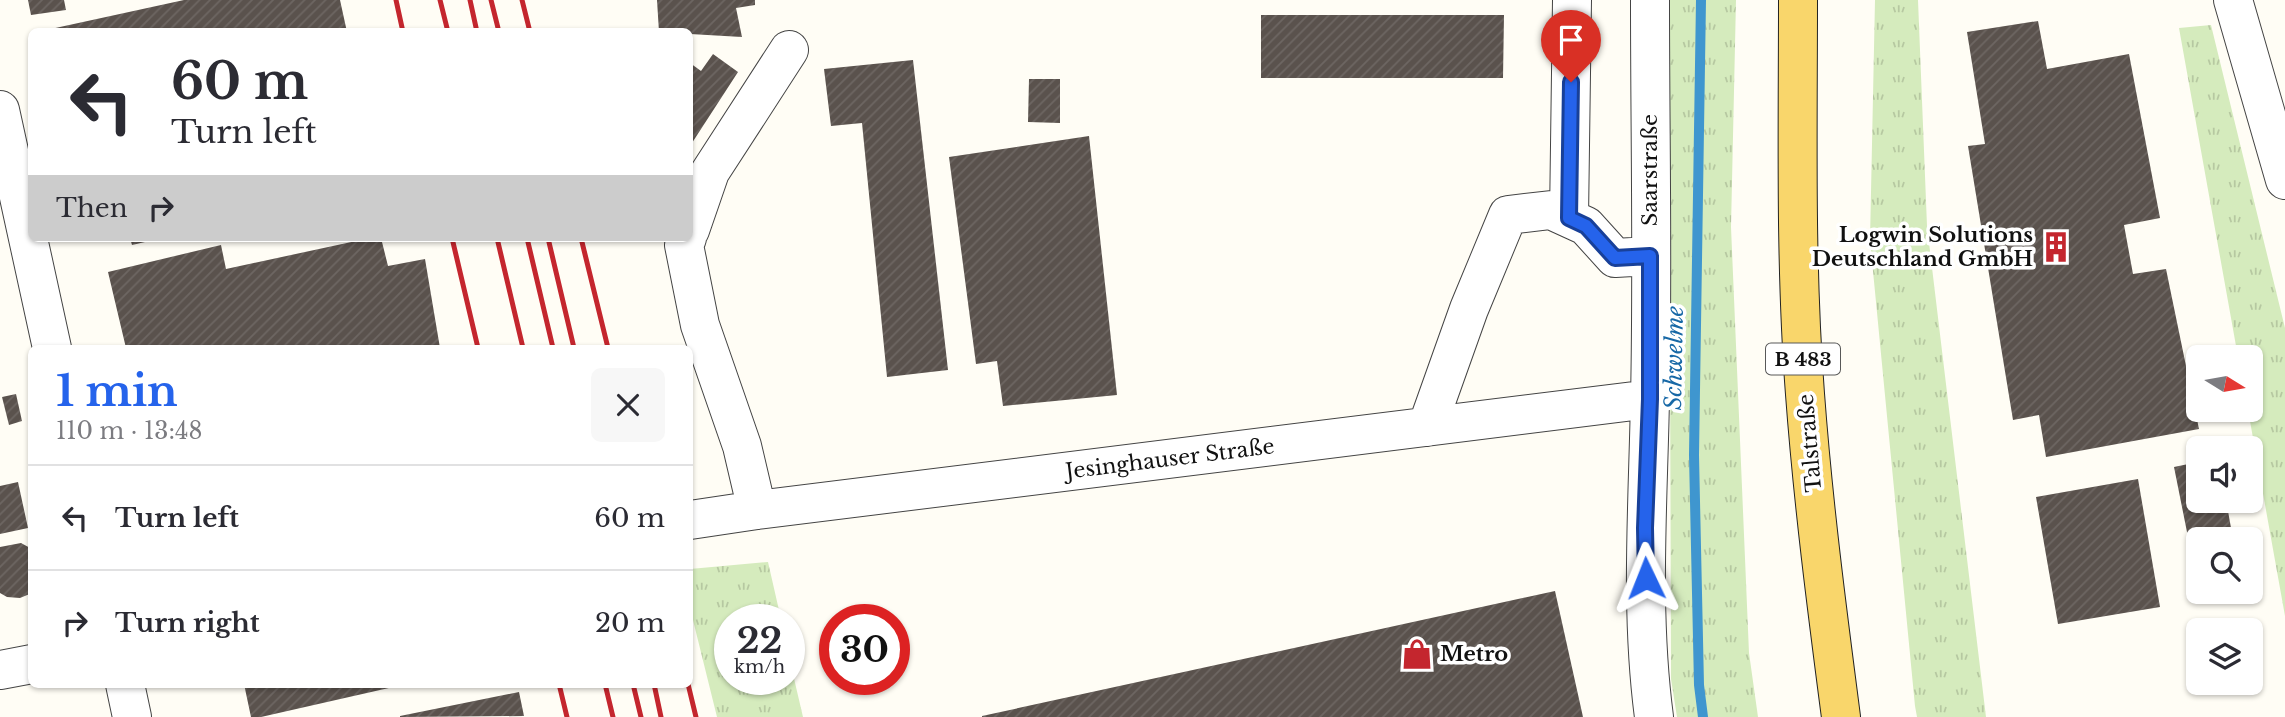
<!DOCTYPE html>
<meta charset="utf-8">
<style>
:root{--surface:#fff;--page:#f7f7f7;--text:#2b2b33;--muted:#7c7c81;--line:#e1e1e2;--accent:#2563eb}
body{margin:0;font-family:"Libre Baskerville",serif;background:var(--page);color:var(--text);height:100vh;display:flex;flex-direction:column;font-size:26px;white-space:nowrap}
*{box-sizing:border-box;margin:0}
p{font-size:23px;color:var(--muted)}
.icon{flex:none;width:38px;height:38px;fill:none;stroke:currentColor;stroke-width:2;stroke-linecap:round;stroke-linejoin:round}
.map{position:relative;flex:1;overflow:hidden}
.side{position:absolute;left:28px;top:345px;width:665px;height:343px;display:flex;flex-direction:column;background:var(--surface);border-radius:10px;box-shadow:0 2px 5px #0004}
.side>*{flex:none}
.hud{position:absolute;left:28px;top:28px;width:665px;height:214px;border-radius:10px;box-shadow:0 2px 5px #0004;background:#fff;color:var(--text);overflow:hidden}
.needle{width:46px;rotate:101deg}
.buttons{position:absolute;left:2186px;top:345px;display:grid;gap:14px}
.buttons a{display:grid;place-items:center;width:77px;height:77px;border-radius:10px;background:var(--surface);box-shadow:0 2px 5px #0004;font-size:35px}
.speed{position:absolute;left:714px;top:604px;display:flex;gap:14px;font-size:35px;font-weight:700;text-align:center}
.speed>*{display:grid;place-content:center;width:91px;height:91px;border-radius:50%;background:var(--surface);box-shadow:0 2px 5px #0004;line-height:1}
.speed small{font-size:18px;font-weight:400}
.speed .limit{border:10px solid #d22;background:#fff;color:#111}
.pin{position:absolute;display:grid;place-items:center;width:60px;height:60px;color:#fff;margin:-72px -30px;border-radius:50% 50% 50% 0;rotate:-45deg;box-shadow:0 0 7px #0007}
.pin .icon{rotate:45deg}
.me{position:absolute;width:77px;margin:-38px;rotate:358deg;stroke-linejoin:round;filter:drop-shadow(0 0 5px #0008)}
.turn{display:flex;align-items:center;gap:24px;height:147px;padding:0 28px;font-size:32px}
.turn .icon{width:91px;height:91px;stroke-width:2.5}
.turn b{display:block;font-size:49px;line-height:60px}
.then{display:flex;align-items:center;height:66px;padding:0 28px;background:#0003;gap:14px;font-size:26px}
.round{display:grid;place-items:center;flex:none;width:74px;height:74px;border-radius:10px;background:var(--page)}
.headline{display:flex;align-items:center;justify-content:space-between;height:119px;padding:0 28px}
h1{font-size:42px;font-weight:700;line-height:52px;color:var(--accent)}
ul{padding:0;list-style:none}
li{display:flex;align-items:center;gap:21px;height:105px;padding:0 28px;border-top:2px solid var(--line)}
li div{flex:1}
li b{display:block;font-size:26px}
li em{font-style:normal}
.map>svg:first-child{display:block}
.grass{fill:url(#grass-tufts)}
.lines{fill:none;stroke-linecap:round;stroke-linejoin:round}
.stream{stroke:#3f96cf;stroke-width:10}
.building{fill:url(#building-hatch)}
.minor-casing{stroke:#444;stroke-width:40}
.major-casing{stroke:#222;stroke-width:40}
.minor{stroke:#fff;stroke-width:38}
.major{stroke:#f9d66b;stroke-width:38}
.rail{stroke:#c4262e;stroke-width:5}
.route-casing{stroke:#184099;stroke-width:18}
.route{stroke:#2563eb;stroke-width:12}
.labels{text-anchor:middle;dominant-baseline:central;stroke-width:7;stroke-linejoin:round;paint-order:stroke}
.shield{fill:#fff;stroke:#585858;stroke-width:2}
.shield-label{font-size:19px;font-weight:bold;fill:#111}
.street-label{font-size:21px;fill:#111;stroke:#fff}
.poi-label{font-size:21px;font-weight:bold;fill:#111;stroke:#fff;text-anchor:end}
.water-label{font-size:23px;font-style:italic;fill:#1768a6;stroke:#fff}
</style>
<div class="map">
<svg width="2285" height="717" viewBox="0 0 2285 717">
<defs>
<pattern id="grass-tufts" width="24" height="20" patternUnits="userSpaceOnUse" patternTransform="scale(1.75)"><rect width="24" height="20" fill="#d5ebbd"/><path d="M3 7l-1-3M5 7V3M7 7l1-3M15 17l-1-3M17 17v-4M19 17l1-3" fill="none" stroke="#b6c8a1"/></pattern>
<pattern id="building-hatch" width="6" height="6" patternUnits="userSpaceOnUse" patternTransform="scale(1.75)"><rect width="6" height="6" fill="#5a524d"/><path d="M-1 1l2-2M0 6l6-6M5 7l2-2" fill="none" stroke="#6d6662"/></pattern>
</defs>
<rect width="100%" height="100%" fill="#fffdf5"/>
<path class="grass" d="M1669,0H1736L1731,227L1749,653L1758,717H1677L1671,679Z
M1875,0H1918L1927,226L1986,717H1917L1915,706L1870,240Z
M2211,25L2285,328V616L2248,410H2250V357H2238L2179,28Z
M768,562L781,619L730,620V679H789V657L803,717H717L690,608V569Z"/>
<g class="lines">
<path class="stream" d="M1701,0L1694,455L1699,685L1703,717"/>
</g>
<path class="building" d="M28,0H64L66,10L31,15Z
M184,0H340L347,32H37Z
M657,0H755V5L736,8L742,37L690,34V32H659Z
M1261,15H1504L1503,78H1261Z
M2038,21L2047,69L2129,54L2160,218L2124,225L2133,274L2166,269L2199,429L2046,457L2039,415L2013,420L1968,146L1985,144L1967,32Z
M713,54L738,72L690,146V63L701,71Z
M913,60L948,370L887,377L862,123L831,126L824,69Z
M1029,79H1060V123L1028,122Z
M1089,136L1117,395L1003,406L997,361L976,364L949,157Z
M130,238H158V239L132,245Z
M370,238H381L388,266L425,259L440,348H126L108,272L221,245L226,269Z
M16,394L22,421L9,425L2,397Z
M2198,462V500H2226L2233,539H2198L2197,582L2174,467Z
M2138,479L2160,607L2058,624L2036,497Z
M18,482L28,528L0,534V486Z
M21,543L32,549V593L20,598L7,597L0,593V547Z
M1555,591L1583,717H982V716Z
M244,684H402V685L261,717H251Z
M519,692L524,716L400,717V716Z"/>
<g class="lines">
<defs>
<path id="minor" d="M1650,0C1650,133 1653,266 1650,399C1648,505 1640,611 1654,717
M2233,0L2285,180
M0,110L52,348
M1569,218L1572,0
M690,230L710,172L789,50
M687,238L684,245L700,325L742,446L757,510
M1427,427L1469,309L1508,215L1551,210L1586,226L1615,258L1650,256
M690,520L757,510L1650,399
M0,670L32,664
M125,684L132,717"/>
<path id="major" d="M1798,0C1798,131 1795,263 1805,394C1813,502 1827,610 1841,717"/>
</defs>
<use href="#minor" class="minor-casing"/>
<use href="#major" class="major-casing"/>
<use href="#minor" class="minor"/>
<use href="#major" class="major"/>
<path class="rail" d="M396,0L403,32
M440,0L448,32
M470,0L477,32
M491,0L499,32
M522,0L530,32
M452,238L478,348
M497,238L523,348
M527,238L553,348
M548,238L574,348
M581,238L608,348
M559,684L567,717
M605,684L613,717
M633,684L641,717
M654,684L661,717
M688,684L696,717"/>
</g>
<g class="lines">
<defs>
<path id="route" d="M1571,82L1569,218L1586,226L1615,258L1650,256V399L1645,528L1646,578"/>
</defs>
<use href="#route" class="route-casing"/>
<use href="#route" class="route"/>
</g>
<defs>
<symbol id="building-bare" viewBox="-9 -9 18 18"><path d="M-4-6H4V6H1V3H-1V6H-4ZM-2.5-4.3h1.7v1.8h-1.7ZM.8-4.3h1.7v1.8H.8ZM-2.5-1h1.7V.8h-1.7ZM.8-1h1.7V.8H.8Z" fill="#c4262e" stroke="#fff" stroke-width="2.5" paint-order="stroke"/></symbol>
<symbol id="shop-bare" viewBox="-9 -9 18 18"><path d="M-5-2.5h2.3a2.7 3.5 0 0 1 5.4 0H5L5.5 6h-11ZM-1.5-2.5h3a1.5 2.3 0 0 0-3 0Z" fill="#c4262e" stroke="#fff" stroke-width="2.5" paint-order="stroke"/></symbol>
</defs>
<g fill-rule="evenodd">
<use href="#building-bare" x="2034" y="225" width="44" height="44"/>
<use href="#shop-bare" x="1395" y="632" width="44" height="44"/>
</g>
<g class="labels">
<rect class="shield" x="1766" y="343.5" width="74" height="31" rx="5"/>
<g class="shield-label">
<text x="1803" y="359">B 483</text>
</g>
<g class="street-label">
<text transform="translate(1650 170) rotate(-90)">Saarstraße</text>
<text transform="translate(1810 443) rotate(-95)">Talstraße</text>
<text transform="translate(1170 459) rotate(-7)">Jesinghauser Straße</text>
</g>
<g class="poi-label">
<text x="2033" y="235">Logwin Solutions<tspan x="2033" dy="24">Deutschland GmbH</tspan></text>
<text x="1440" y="654" text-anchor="start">Metro</text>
</g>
<g class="water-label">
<text transform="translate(1674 358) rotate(-89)">Schwelme</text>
</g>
</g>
</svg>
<div class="buttons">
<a><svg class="needle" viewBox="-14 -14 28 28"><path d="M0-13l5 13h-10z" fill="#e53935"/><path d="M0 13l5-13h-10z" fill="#7c7c81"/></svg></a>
<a><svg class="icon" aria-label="sound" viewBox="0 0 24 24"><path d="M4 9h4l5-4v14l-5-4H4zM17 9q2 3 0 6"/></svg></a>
<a><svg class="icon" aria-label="search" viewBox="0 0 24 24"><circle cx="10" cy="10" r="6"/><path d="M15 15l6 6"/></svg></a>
<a><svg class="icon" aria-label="layers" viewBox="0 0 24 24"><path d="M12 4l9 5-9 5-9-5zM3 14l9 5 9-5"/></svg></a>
</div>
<div class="speed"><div>22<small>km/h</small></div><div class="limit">30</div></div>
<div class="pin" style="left:1571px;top:82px;background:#d93025"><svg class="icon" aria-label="arrive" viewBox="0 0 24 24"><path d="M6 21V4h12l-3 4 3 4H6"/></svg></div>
<svg class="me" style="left:1646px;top:578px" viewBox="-20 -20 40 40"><path d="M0-17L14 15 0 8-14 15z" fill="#2563eb" stroke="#fff" stroke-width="4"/></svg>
<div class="hud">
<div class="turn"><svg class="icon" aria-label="left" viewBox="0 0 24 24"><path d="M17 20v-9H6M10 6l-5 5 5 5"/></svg><div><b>60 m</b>Turn left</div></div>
<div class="then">Then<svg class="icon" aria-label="right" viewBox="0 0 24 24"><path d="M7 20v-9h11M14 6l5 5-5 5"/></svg></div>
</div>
<section class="side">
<div class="headline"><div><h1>1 min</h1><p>110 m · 13:48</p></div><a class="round"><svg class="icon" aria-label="close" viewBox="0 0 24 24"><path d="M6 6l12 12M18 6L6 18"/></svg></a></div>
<ul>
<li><svg class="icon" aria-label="left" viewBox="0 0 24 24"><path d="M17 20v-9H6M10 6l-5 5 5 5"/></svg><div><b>Turn left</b></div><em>60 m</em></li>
<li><svg class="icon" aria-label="right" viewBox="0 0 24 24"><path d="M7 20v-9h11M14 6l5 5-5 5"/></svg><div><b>Turn right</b></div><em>20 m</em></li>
</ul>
</section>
</div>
